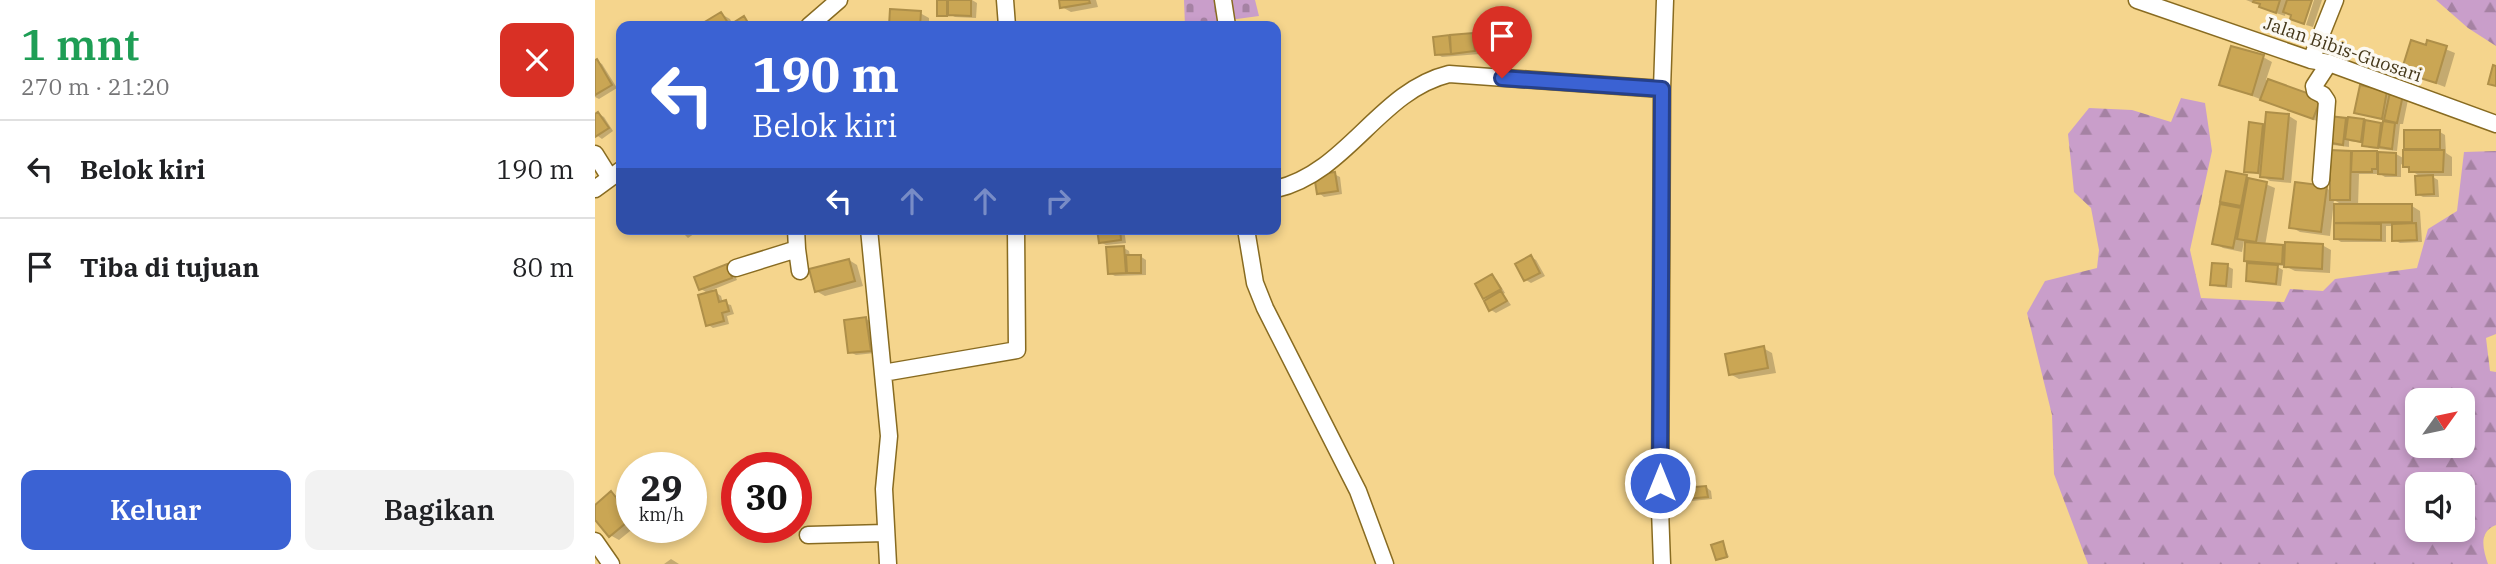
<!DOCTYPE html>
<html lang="id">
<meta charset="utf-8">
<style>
:root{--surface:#fff;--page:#f2f2f2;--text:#202124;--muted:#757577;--line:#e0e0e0;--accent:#3b62d3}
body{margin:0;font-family:"IBM Plex Serif",serif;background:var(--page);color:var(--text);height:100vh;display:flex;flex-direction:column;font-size:26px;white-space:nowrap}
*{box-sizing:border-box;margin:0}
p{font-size:23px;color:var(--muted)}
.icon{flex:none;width:38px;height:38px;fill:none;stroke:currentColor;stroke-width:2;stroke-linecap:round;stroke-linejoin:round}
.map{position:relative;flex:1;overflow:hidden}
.drawer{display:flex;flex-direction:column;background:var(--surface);width:595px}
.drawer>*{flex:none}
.guide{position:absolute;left:21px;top:21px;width:665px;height:214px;border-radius:14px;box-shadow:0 4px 10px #0003;background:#3b62d3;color:#fff;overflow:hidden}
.needle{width:46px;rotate:57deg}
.buttons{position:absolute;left:1810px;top:388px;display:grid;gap:14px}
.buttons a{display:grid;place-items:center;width:70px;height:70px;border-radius:14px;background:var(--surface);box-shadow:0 4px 10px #0003;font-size:35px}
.speed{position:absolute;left:21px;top:452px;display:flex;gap:14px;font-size:35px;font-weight:700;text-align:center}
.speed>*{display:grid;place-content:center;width:91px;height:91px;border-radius:50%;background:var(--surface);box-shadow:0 4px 10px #0003;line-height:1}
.speed small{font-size:18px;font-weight:400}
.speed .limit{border:10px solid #d22;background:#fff;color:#111}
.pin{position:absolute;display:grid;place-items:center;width:60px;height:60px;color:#fff;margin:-72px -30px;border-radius:50% 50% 50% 0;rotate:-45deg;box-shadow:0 0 7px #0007}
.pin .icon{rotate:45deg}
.me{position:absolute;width:77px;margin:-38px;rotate:0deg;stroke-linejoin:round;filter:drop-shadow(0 0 5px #0008)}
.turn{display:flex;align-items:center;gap:24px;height:147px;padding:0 21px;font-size:32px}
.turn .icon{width:91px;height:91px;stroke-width:2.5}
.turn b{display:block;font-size:49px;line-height:60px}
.lanes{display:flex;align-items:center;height:66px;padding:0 21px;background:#0003;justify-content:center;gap:35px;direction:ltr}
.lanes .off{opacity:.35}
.round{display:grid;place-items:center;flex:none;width:74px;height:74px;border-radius:14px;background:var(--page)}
.overview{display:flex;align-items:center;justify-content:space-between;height:119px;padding:0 21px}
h1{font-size:42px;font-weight:600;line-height:52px;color:#1e9e55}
.primary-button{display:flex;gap:14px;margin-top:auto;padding:14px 21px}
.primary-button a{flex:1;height:80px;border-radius:14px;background:var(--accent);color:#fff;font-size:28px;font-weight:600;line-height:80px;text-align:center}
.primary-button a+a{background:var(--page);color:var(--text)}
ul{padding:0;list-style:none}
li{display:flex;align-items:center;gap:21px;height:98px;padding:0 21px;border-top:2px solid var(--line)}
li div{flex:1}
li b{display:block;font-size:26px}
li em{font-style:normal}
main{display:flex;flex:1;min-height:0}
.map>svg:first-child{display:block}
.forest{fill:url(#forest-firs);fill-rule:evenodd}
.cemetery{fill:url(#cemetery-stones)}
.shadow{fill:#0003}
.building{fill:#caa654;stroke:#ae8f49;stroke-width:2}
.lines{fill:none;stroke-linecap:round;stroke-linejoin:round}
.minor-casing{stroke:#886b21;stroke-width:19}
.minor{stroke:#fff;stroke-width:16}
.route-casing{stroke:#264089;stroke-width:18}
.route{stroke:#3b62d3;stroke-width:12}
.labels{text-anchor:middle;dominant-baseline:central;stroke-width:7;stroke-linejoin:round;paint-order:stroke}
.street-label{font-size:18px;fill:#44371a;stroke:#fcf9f2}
</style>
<main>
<section class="drawer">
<div class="overview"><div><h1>1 mnt</h1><p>270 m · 21:20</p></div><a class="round" style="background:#d93025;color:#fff"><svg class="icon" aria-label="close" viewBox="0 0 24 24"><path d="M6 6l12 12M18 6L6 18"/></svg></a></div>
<ul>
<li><svg class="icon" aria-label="left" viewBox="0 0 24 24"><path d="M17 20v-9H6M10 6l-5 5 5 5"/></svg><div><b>Belok kiri</b></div><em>190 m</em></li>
<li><svg class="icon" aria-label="arrive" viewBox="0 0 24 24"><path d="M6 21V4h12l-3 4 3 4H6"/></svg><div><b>Tiba di tujuan</b></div><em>80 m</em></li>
</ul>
<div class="primary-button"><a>Keluar</a><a>Bagikan</a></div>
</section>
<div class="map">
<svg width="1901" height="564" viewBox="0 0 1901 564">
<defs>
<pattern id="forest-firs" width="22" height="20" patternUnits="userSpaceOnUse" patternTransform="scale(1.75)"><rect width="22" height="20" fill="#c99eca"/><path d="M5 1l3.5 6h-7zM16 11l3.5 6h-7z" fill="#a582a3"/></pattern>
<pattern id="cemetery-stones" width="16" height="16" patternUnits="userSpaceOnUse" patternTransform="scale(1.75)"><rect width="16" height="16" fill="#c99eca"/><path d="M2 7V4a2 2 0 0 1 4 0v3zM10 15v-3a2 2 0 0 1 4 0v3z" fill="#a582a3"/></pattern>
</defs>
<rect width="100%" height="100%" fill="#f5d58d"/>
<path class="forest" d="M1841,0H1901V46L1873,28Z
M1586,98L1610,103L1617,151L1595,250L1606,298L1689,302L1695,289L1728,291L1740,279L1822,268L1833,229L1862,211L1869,152L1901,151V334L1891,338L1895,371L1901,372V525C1883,532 1888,549 1893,564H1493L1459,474L1457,415L1432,313L1450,281L1502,268L1504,250L1496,208L1479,192L1473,134L1494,108L1537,110L1576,122ZM1822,401H1867V446H1822ZM1822,485H1867V530H1822Z"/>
<path class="cemetery" d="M589,0H660L664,16L590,26Z"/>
<path class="shadow" d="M355,0H377L382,3L381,18L360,17L354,14V16H346L352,2L355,3Z
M465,0H501L503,7L476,12L467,7Z
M1651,0H1715L1707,24L1697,18L1698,15L1691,11L1690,16L1675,11L1660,1L1659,3Z
M1719,0H1727L1718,27L1711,25Z
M296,11L325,13L334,18V26H296Z
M126,14L135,19L138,25L149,18L157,26H106Z
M878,35L884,38L885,54L847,57L842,54L840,38Z
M1833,42L1860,53L1850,87L1808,71L1832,47Z
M1668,57L1677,62L1671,80L1725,99L1727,123L1626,84Z
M2,61L7,64L22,88L4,99L0,97Z
M1766,87L1813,100L1808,124H1805L1802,151L1774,148L1769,143L1754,141V147L1738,145L1733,142L1735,118L1795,124L1796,121L1761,112Z
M4,114L9,117L18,131L7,139L0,134V116Z
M1694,116L1702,121L1696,183L1675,181L1666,175L1651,171L1667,125L1671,127Z
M1845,132L1850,135L1851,153L1857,157V176H1836L1843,180L1844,197H1828L1822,194L1826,177L1806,164V177H1790L1782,172V174H1764L1763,206H1817L1825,211L1827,242L1805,243L1799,240V226H1791V242H1746L1740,238L1747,225L1741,222L1749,206L1739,200L1735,236L1705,232L1696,227L1731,188L1736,191L1755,152L1759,154V152L1801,154L1810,159L1818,152L1811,148Z
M739,174L745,177L747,194L729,197L724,193Z
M1651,176L1680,188L1670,246L1692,249L1727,245L1736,250L1735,273L1700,271L1690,266L1679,265L1688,270L1686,286L1658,283L1653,280L1654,262L1651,260L1652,242L1649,241L1647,252L1628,248L1619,243L1638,208L1627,201Z
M84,229H106L93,238Z
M504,229H529L531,243L511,245L505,242Z
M529,248L534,251L535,257L545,256L551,260V275L520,276L514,273Z
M936,257L941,260L950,276L936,283L931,280Z
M254,260L262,265L268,286L230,296L221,291Z
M132,266L137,269L142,280L117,290L126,296L128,303L136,305L139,314L132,316L134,324L118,328L112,324L114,294L106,289Z
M1632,266L1638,269L1637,288L1623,287L1617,284Z
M897,276L902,280L910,293L908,294L916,305L901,313L896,310L891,302L893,300L890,298Z
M271,319L277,322L280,353L261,355L255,352Z
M1168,348L1177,353L1181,373L1144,379L1135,374Z
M1111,487L1116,491L1117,499L1097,501L1091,498Z
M16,494L25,499L37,513V527H40L24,540L15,535L0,517V507Z
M1128,543L1134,557L1124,560L1122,559Z
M76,559L84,564H85H69Z"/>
<path class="building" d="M342,0H352V16H342Z
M353,0H376V16L353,15Z
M464,0H494L495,3L465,8Z
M1659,0H1685L1681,13L1664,7L1665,4L1658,2Z
M1692,0H1717L1709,24L1695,19L1696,15L1688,12Z
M295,9L326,11L325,26H294Z
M126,12L135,26H103Z
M149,16L155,26H137L136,24Z
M878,33L880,51L856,54L855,35Z
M854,35L856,54L840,55L838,37Z
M1816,40L1831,45L1832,40L1852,46L1841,83L1806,72Z
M1636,46L1669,55L1657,95L1624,85Z
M2,59L17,85L0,95V60Z
M1898,65L1901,66V86L1893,84Z
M1673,79L1726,98L1718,119L1665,100Z
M1765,85L1792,91L1787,119L1759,113Z
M1795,92L1808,95L1802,123L1789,120Z
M3,112L14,128L0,137V114Z
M1671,112L1694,114L1688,179L1665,177Z
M1734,116L1751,118L1748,145L1731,142Z
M1753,117L1769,119L1766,142L1750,139Z
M1770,120L1786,123L1783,148L1767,146Z
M1788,121L1800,123L1797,149L1784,147Z
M1654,122L1668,124L1663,173L1649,172Z
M1809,130H1845V149H1809Z
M1735,150L1756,151L1755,200H1735Z
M1808,150H1849L1848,172H1814V167H1808Z
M1757,151H1782V169H1777V172H1756Z
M1783,152L1801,153V175L1783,174Z
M1631,171L1652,175L1646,206L1625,202Z
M740,172L743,191L722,194L719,175Z
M1838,175L1839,194L1821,195L1820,176Z
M1653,178L1672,182L1661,242L1642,239Z
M1700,182L1732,186L1726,232L1694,228Z
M1625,204L1646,208L1638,248L1617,244Z
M1739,204H1817V222L1739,223Z
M1739,223L1786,224V240L1739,239Z
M1821,223L1822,240L1797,241V224Z
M502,229H525L526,240L504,243Z
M1650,242L1688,245L1687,264L1649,261Z
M1690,242L1728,244L1727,269L1689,267Z
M529,246L531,273L513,274L511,247Z
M531,255H546V273H532Z
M936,255L945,273L929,281L920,264Z
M254,259L260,281L220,292L214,269Z
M1617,263L1633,264L1631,286L1615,285Z
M1652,263L1683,265L1681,284L1651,281Z
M132,264L137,278L104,290L99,277Z
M897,274L906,289L888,299L880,284Z
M121,290L124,302L131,300L134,311L127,313L129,321L111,326L103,295Z
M906,291L912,301L894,311L889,301Z
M271,317L276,351L253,353L249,320Z
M1169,346L1173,368L1134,375L1130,354Z
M1111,486L1113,497L1090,499L1088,488Z
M16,491L37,518L14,537L0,520V505Z
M1128,541L1132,557L1121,560L1116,545Z"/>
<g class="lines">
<defs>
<path id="minor" d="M410,0L412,26
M628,0L632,26
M1542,0L1716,60L1734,63L1901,124
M214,26L244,0
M1716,60L1740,0
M0,154L15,178
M1726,180L1732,101L1728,95L1720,91L1719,86L1734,63
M0,189L26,170
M681,189C753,172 784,91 854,74L1067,89
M274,229L294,436L289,489L293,564
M651,229L660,283L670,308L763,491L790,564
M202,249L205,271
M141,268L202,249L201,229
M288,373L422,350L421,229
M213,535L290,533
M0,541L16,564
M1067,564L1065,509L1067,89L1070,0"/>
</defs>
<use href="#minor" class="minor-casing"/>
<use href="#minor" class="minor"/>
</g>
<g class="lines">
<defs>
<path id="route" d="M907,78L1067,89L1065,483"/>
</defs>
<use href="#route" class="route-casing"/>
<use href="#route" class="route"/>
</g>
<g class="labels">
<g class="street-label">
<text transform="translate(1748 49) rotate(19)">Jalan Bibis-Guosari</text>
</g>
</g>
</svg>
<div class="buttons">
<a><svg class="needle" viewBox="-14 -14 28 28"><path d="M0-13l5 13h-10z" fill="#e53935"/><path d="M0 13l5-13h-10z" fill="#757577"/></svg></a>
<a><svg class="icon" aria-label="sound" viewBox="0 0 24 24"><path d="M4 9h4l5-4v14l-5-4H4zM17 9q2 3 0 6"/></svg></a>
</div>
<div class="speed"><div>29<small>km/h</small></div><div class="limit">30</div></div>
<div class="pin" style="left:907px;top:78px;background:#d93025"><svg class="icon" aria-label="arrive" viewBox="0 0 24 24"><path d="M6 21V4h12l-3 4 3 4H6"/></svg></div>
<svg class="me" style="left:1065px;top:483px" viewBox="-20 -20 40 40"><circle r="17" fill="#3b62d3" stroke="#fff" stroke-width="3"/><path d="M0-11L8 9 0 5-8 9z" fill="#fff"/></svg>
<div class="guide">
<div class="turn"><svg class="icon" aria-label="left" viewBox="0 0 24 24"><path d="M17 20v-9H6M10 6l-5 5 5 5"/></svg><div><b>190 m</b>Belok kiri</div></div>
<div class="lanes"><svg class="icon" aria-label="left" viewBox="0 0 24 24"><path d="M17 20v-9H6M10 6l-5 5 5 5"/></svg><svg class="icon off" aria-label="ahead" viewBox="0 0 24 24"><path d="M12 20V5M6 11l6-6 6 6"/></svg><svg class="icon off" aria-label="ahead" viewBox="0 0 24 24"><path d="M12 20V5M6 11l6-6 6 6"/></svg><svg class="icon off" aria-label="right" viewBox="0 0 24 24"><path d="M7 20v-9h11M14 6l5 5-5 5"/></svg></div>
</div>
</div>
</main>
